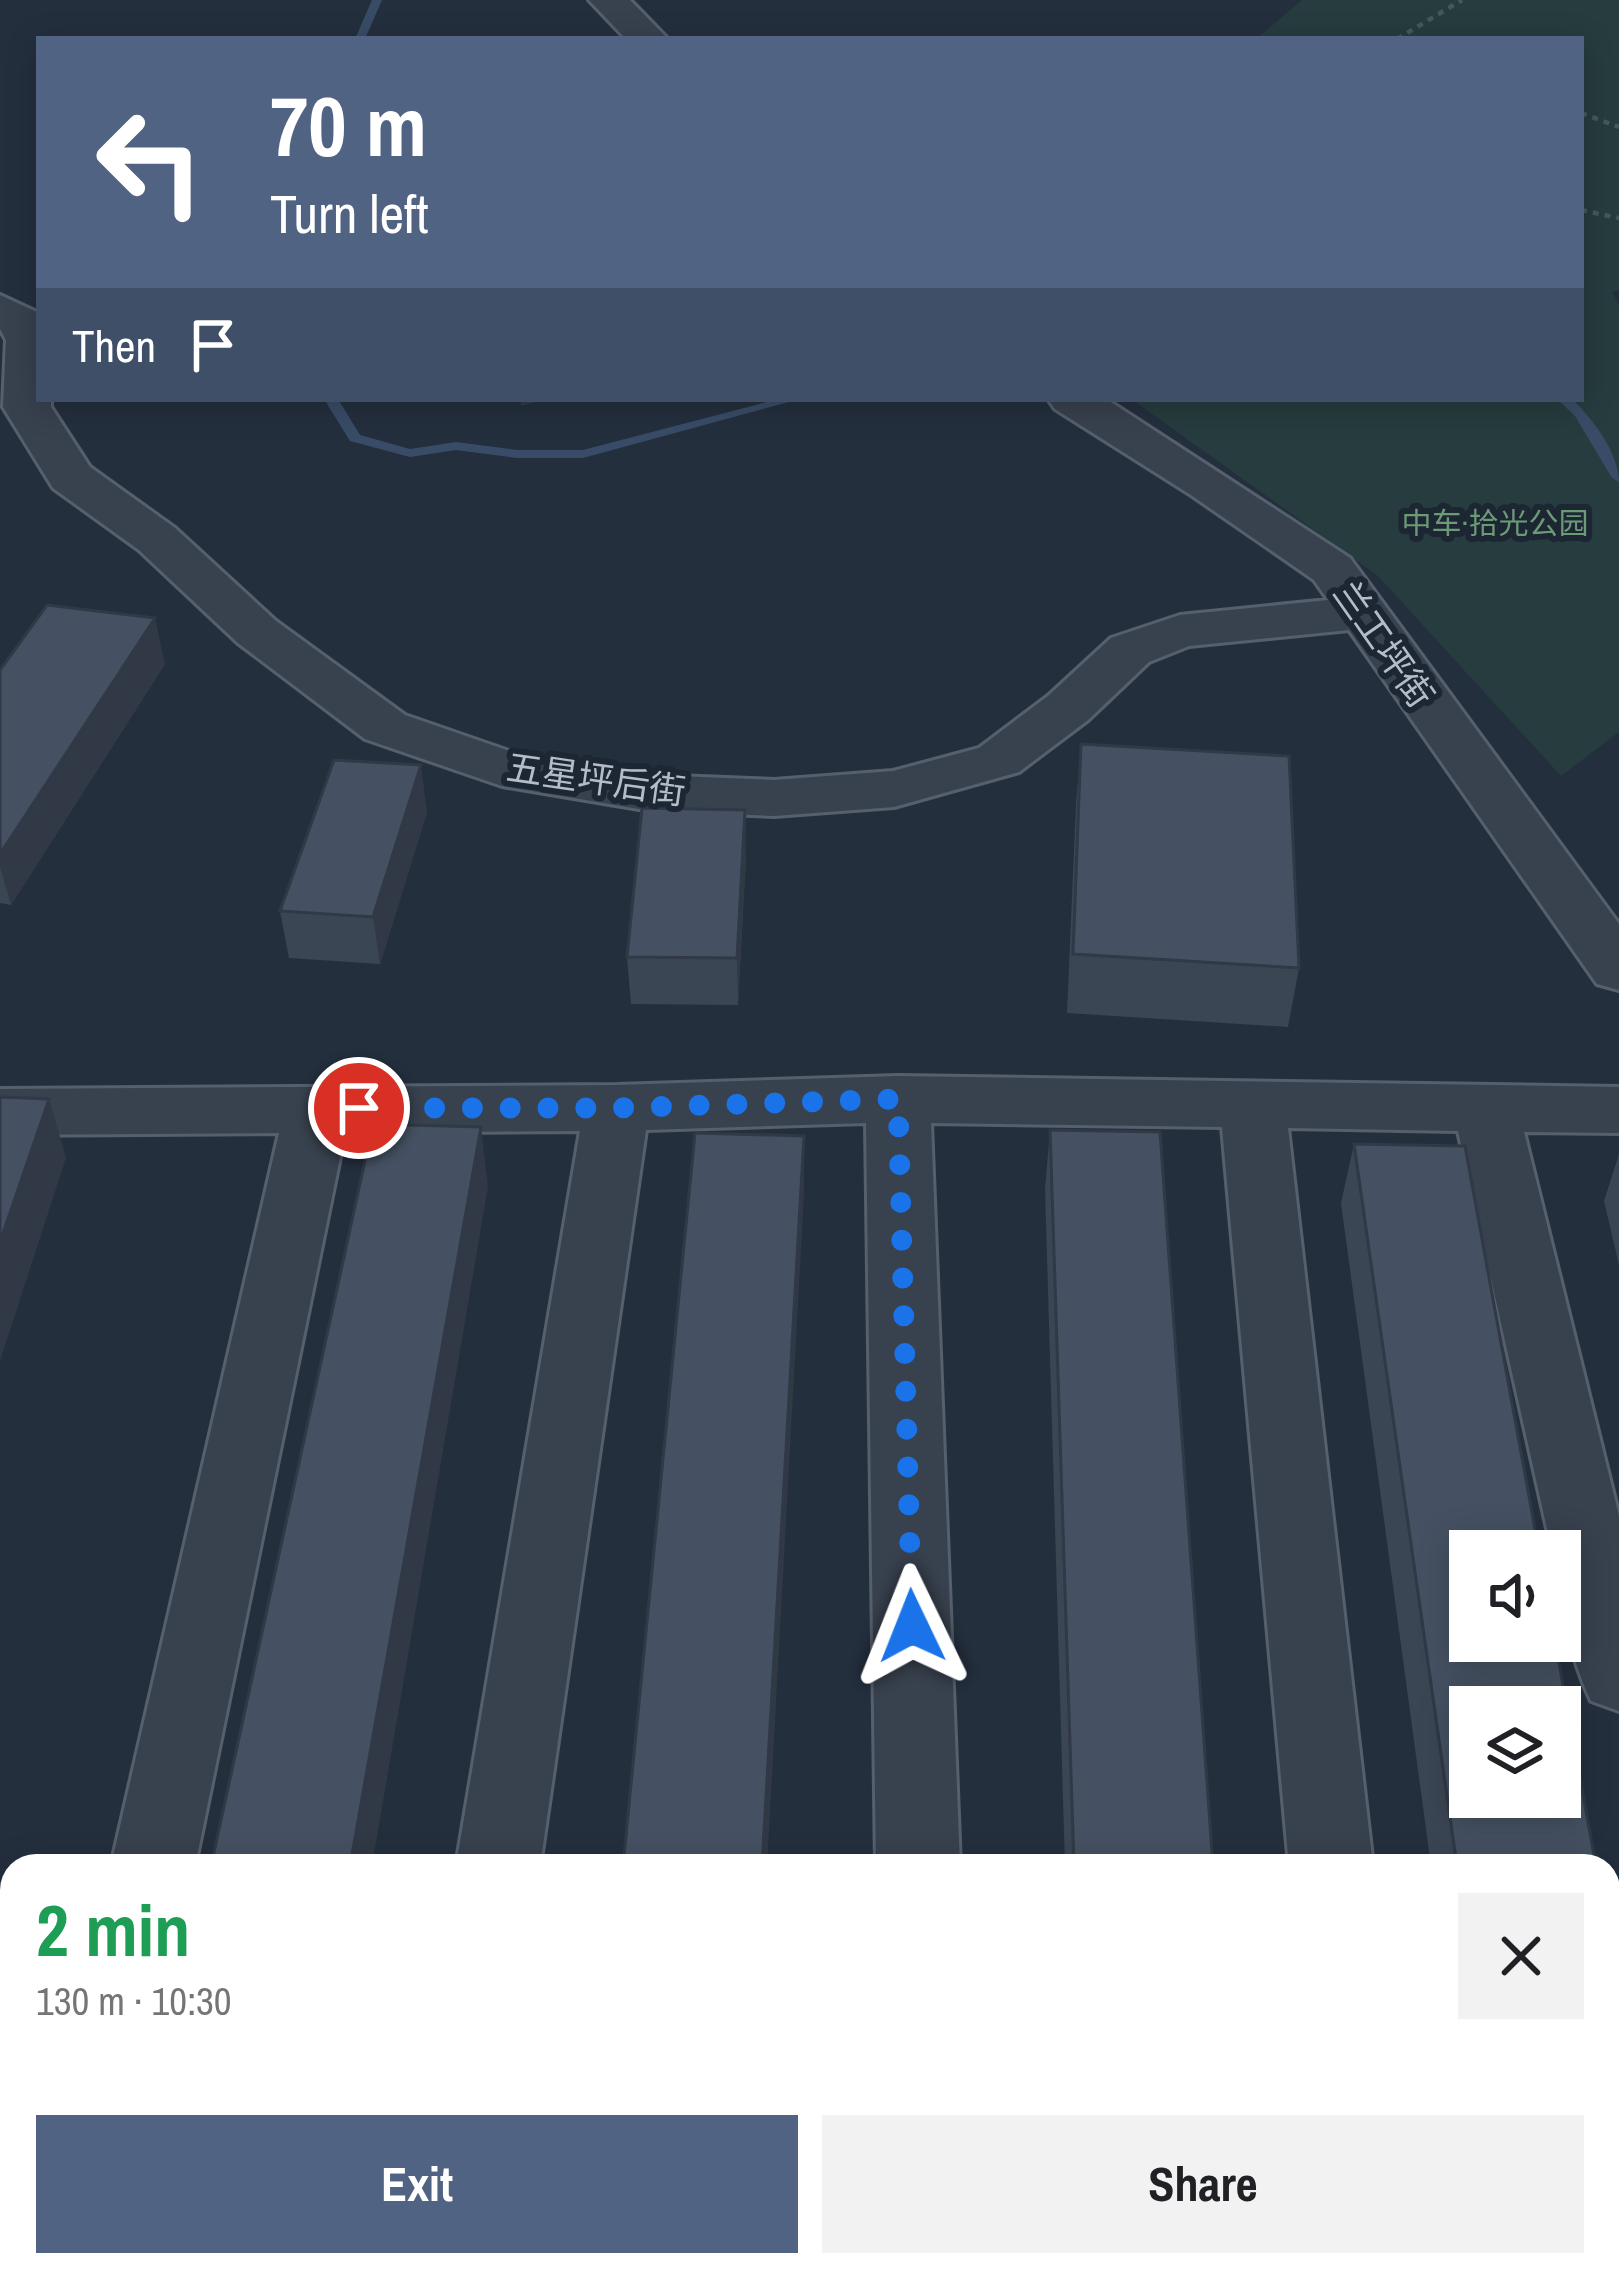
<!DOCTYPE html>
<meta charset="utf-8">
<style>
:root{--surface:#fff;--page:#f2f2f2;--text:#202124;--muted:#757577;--accent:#506383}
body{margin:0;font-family:"Archivo Narrow","Noto Sans SC",sans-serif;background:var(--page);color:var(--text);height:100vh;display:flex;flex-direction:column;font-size:45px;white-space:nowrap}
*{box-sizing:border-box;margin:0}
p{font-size:39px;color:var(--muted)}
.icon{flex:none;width:66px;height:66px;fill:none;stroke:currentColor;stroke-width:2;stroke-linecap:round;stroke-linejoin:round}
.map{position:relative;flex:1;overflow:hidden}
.details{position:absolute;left:0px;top:1854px;width:1620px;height:423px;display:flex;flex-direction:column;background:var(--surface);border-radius:36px 36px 0 0;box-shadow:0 6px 30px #0003}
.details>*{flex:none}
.banner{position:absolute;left:36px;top:36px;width:1548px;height:366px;border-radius:0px;box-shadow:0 6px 30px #0003;background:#506383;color:#fff;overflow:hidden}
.controls{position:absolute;left:1449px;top:1530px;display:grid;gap:24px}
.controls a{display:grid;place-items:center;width:132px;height:132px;border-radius:0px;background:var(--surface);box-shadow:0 6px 30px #0003;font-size:60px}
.pin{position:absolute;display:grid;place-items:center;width:102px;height:102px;color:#fff;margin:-51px;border:6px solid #fff;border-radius:50%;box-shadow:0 3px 12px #0007}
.me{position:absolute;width:132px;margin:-66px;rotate:358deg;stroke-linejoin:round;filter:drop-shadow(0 0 9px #0008)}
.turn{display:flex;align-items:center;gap:42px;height:252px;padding:0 36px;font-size:54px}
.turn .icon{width:156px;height:156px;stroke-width:2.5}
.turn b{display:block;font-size:84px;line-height:102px}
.then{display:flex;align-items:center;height:114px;padding:0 36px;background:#0003;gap:24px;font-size:45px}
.round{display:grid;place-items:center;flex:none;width:126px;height:126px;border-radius:0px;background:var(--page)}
.overview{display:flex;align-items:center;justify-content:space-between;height:204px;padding:0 36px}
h1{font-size:72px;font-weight:800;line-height:90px;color:#1e9e55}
.cta{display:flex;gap:24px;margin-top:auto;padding:24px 36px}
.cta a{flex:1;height:138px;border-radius:0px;background:var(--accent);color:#fff;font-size:48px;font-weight:800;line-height:138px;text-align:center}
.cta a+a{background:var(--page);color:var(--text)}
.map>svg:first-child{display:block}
.green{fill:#263c3f}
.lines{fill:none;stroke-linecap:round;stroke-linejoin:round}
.stream{fill:#394c67;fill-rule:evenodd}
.minor-casing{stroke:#565f6c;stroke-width:6}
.path{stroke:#44595c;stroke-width:4.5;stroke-dasharray:6 6;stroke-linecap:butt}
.minor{fill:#38414e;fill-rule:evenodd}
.wall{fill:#3b4654}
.shaded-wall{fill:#303945}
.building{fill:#455162;stroke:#303945;stroke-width:3;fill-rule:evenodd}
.route{stroke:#1a73e8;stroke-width:21;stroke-dasharray:0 37.8}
.labels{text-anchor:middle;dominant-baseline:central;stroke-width:12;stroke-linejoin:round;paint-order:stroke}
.far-park-label{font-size:30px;fill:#6b9a76;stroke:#1d2633}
.street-label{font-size:36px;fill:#b4bcc9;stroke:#1d2633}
</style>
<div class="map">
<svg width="1619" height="2275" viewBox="0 0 1619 2275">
<rect width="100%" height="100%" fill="#242f3e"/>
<path class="green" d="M1302,0H1619V290L1612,292L1619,306V732L1561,776L1378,576L1131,399H1581V39H1256Z"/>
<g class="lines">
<path class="stream" d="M372,0H382L365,39H355Z
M324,399H338L360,435L410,449L456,442L517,450H583L778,399H800L583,458H517L456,450L410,457L350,441Z
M1557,399H1572C1592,418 1619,453 1619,482L1612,478L1575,416Z"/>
<defs>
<path id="minor" d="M589,0H630L668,39H626Z
M0,295L39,313V399H51V407L90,467L175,528L276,621L405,715L512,752L651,775L774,780L893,771L979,748L1048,696L1111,638L1180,615L1328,600L1314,580L1191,495L1055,409L1048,399H1106L1350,558L1619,924V990L1597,984L1349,630L1189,646L1149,662L1088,720L1019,772L894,807L774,816L651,811L502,786L365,739L238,643L139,550L53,488L3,407L6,340L0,329Z
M898,1076L1619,1087V1133L1524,1132L1619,1516V1711L1591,1701C1569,1655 1560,1601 1560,1551H1552L1458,1131L1288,1128L1373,1866H1289L1222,1127L931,1123L960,1866H876L866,1123L646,1130L540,1866H456L580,1131L345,1133L195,1866H111L279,1133L0,1135V1089L617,1085Z
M1608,2002H1619V2086H1608Z
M17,2265H111L109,2275H15Z
M875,2265H969L970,2275H876Z
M1327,2265H1421L1422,2275H1328Z"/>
</defs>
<use href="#minor" class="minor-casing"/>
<path class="path" d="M1397,39L1462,0
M1581,113L1619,127
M1581,210L1619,218"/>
<use href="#minor" class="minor"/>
</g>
<path class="wall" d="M165,664L11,905L0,903V670Z
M1081,744L1299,968L1288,1027L1067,1013L1076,803Z
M427,812L380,964L289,958L280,911Z
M746,856L738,1005L631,1004L627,957Z
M1050,1130L1213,1866H1065L1045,1189Z
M1354,1144L1596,1866H1431L1341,1203Z
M1619,1154V1265L1604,1201Z
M1608,1931L1616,1974L1608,1991Z
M1078,2265H1235L1236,2275H1079Z
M1489,2265H1608L1619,2275H1491Z"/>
<path class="shaded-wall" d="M520,399H547L521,406Z
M155,618L165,664L11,905L0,867V854Z
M421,765L427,812L380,964L373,917Z
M745,810L746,856L738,1005L737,958Z
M49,1099L66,1158L0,1361V1242Z
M481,1127L488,1187L372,1866H350Z
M804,1136V1195L767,1866H762Z
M361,2265H378L377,2275H360Z"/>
<path class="building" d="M47,605L155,618L0,854V670Z
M1081,744L1289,756L1299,968L1073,954Z
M334,760L421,765L373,917L280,911Z
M642,808L745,810L737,958L627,957Z
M0,1097L49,1099L0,1242Z
M373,1124L481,1127L350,1866H211Z
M1050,1130L1160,1132L1213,1866H1074Z
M695,1133L804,1136L762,1866H623Z
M1354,1144L1465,1146L1539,1551H1470V1641H1555L1596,1866H1457ZM1470,1707H1560V1797H1470Z
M1608,1931L1616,1974H1608Z
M1608,2048L1618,2049L1619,2052V2275H1515L1513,2265H1608Z
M200,2265H361L360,2275H198Z
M739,2265H864V2275H739Z
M1087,2265H1235L1236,2275H1088Z"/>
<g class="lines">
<path class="route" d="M359,1108H617L898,1099L912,1626"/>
</g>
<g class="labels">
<g class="far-park-label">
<text x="1495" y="523">中车·拾光公园</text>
</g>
<g class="street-label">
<text transform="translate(1384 644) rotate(55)">兰工坪街</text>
<text transform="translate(596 779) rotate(8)">五星坪后街</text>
</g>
</g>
</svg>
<div class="controls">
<a><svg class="icon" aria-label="sound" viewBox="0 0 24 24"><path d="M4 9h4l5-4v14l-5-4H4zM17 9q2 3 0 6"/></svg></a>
<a><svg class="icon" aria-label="layers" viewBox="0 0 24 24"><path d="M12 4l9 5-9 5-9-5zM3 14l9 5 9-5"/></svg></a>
</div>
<div class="pin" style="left:359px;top:1108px;background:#d93025"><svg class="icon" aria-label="arrive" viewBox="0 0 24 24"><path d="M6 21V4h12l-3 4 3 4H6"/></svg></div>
<svg class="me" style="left:912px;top:1626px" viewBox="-20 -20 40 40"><path d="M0-17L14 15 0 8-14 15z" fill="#1a73e8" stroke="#fff" stroke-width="4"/></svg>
<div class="banner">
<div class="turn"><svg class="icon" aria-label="left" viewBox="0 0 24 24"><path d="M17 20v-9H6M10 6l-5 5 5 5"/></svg><div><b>70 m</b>Turn left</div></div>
<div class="then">Then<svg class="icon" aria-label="arrive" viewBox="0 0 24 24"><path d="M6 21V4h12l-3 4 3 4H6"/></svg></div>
</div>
<section class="details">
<div class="overview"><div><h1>2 min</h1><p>130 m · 10:30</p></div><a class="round"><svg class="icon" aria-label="close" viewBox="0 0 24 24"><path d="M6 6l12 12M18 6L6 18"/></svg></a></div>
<div class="cta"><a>Exit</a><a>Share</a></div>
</section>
</div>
